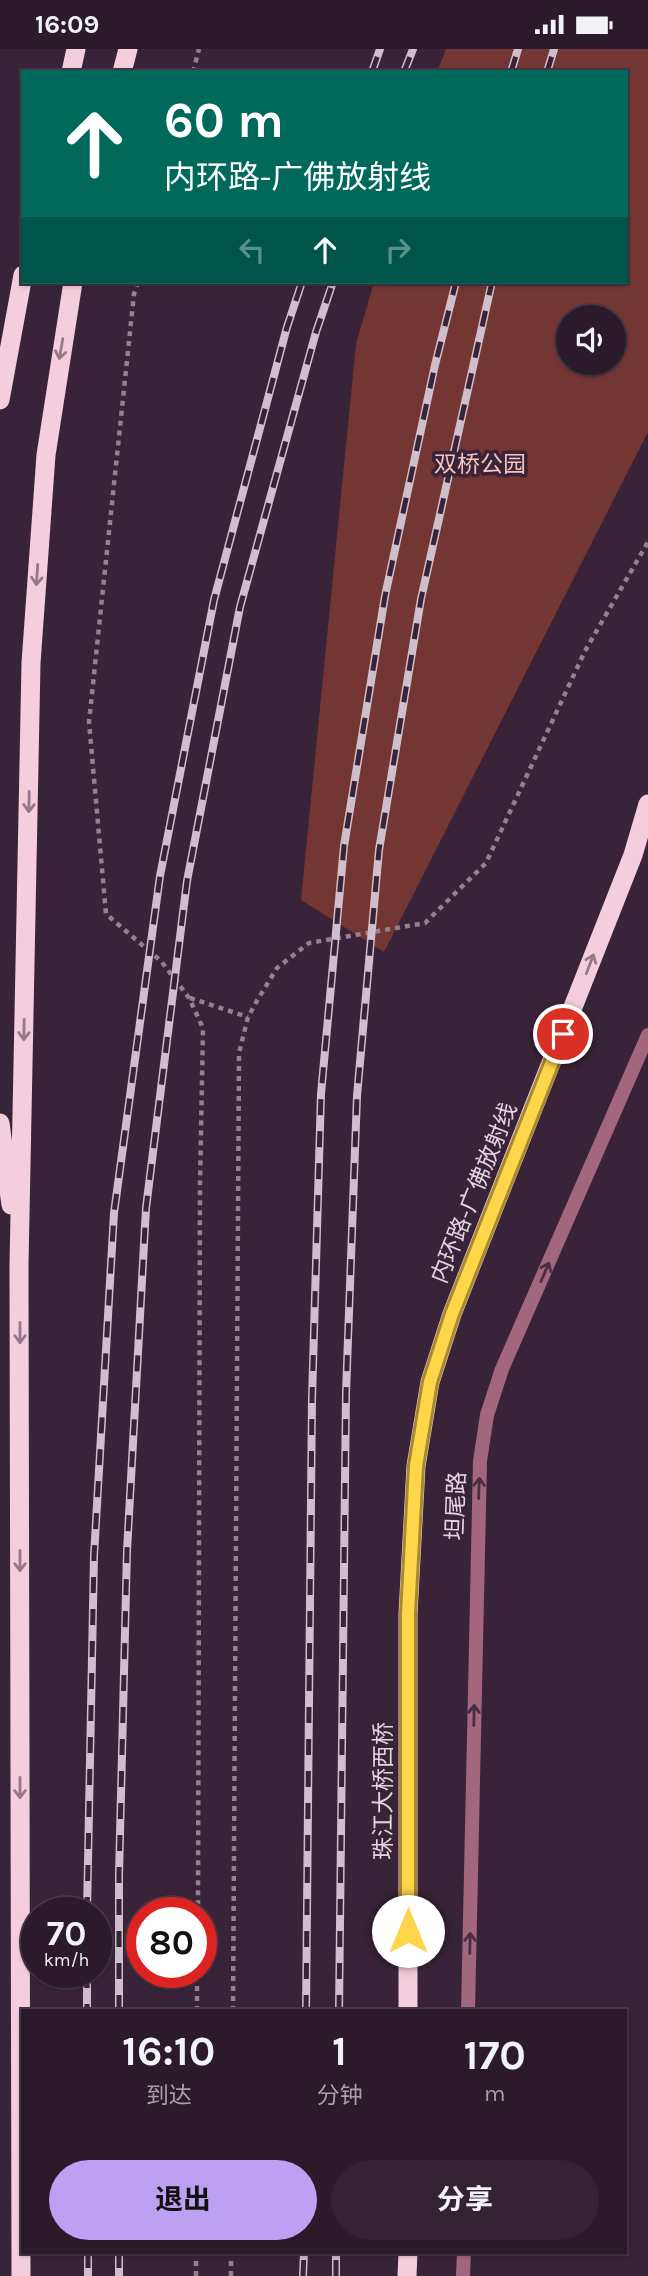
<!DOCTYPE html>
<html lang="zh">
<meta charset="utf-8">
<style>
:root{--surface:#2b1a2a;--page:#332332;--text:#f1f3f6;--muted:#a6a1a8;--line:#473847;--accent:#bca0f2}
body{margin:0;font-family:Karla,"Noto Sans SC",sans-serif;background:var(--page);color:var(--text);height:100vh;display:flex;flex-direction:column;font-size:26px;white-space:nowrap}
*{box-sizing:border-box;margin:0}
p{font-size:23px;color:var(--muted)}
.icon{flex:none;width:38px;height:38px;fill:none;stroke:currentColor;stroke-width:2;stroke-linecap:round;stroke-linejoin:round}
.map{position:relative;flex:1;overflow:hidden}
.panel{position:absolute;left:21px;top:1960px;width:606px;height:245px;display:flex;flex-direction:column;background:var(--surface);border-radius:0px;box-shadow:0 2px 5px #0004,0 0 0 2px var(--line)}
.panel>*{flex:none}
.top-card{position:absolute;left:21px;top:21px;width:607px;height:214px;border-radius:0px;box-shadow:0 2px 5px #0004,0 0 0 2px var(--line);background:#00695c;color:#fff;overflow:hidden}
.controls{position:absolute;left:556px;top:256px;display:grid;gap:14px}
.controls a{display:grid;place-items:center;width:70px;height:70px;border-radius:50%;background:var(--surface);box-shadow:0 2px 5px #0004,0 0 0 2px var(--line);font-size:35px}
.speed{position:absolute;left:21px;top:1848px;display:flex;gap:14px;font-size:35px;font-weight:700;text-align:center}
.speed>*{display:grid;place-content:center;width:91px;height:91px;border-radius:50%;background:var(--surface);box-shadow:0 2px 5px #0004,0 0 0 2px var(--line);line-height:1}
.speed small{font-size:18px;font-weight:400}
.speed .limit{border:10px solid #d22;background:#fff;color:#111}
.pin{position:absolute;display:grid;place-items:center;width:60px;height:60px;color:#fff;margin:-30px;border:4px solid #fff;border-radius:50%;box-shadow:0 2px 7px #0007}
.me{position:absolute;width:77px;margin:-38px;rotate:0deg;stroke-linejoin:round;filter:drop-shadow(0 0 5px #0008)}
.turn{display:flex;align-items:center;gap:24px;height:147px;padding:0 28px;font-size:32px}
.turn .icon{width:91px;height:91px;stroke-width:2.5}
.turn b{display:block;font-size:49px;line-height:60px}
.lanes{display:flex;align-items:center;height:66px;padding:0 28px;background:#0003;justify-content:center;gap:35px;direction:ltr}
.lanes .off{opacity:.35}
.eta{display:flex;justify-content:space-evenly;align-items:center;height:119px;text-align:center}
.eta b{font-size:42px;font-weight:700;line-height:49px}
.cta{display:flex;gap:14px;margin-top:auto;padding:14px 28px}
.cta a{flex:1;height:80px;border-radius:42px;background:var(--accent);color:#111;font-size:28px;font-weight:700;line-height:80px;text-align:center}
.cta a+a{background:var(--page);color:var(--text)}
.status{display:flex;justify-content:space-between;align-items:center;height:49px;padding:0 35px;background:var(--surface);direction:ltr}
.status svg{height:19px;fill:currentColor}
.map>svg:first-child{display:block}
.green{fill:#733633;fill-rule:evenodd}
.lines{fill:none;stroke-linecap:round;stroke-linejoin:round}
.path{stroke:#938192;stroke-width:4.5;stroke-dasharray:5 5;stroke-linecap:butt}
.minor{stroke:#a2677d;stroke-width:14}
.trunk{stroke:#f4cedc;stroke-width:19}
.rail-casing{stroke:#cfbfce;stroke-width:8}
.rail{stroke:#392338;stroke-width:5;stroke-dasharray:16;stroke-linecap:butt}
.oneway{stroke:#96788a}
.oneway2{stroke:#492d42}
.route-casing{stroke:#a68a30;stroke-width:18}
.route{stroke:#ffd54a;stroke-width:12}
.labels{text-anchor:middle;dominant-baseline:central;stroke-width:7;stroke-linejoin:round;paint-order:stroke}
.park-label{font-size:23px;fill:#f7c3bf;stroke:#392338}
.street-label{font-size:23px;fill:#e3d4e2;stroke:#392338}
</style>
<div class="status"><b>16:09</b><svg viewBox="0 0 49 12"><path d="M0 12V9h3v3zM5 12V6h3v6zM10 12V3h3v9zM15 12V0h3v12zM26 1h20v11H26zM47 4h2v5h-2z"/></svg></div>
<div class="map">
<svg width="648" height="2227" viewBox="0 0 648 2227">
<rect width="100%" height="100%" fill="#392338"/>
<path class="green" d="M446,0H648V383L384,903L301,851L356,295L374,233H626V23H437ZM569,268H614V313H569Z"/>
<g class="lines">
<path class="path" d="M193,23L199,0
M138,233L134,245L89,673L106,865L161,912L189,949L203,979L200,1135L198,1864
M190,949L248,968
M197,1962V1923
M233,1962L239,1004L248,968L258,950L277,919L309,894L425,874L486,814L585,602L648,493
M196,2227V2203
M231,2227V2203"/>
<path class="minor" d="M468,1962L480,1412L487,1366L502,1320L648,986
M463,2227L464,2203"/>
<path class="trunk" d="M71,23L76,0
M122,23L128,0
M0,351L23,226
M0,1074L11,1156
M408,1962V1565L416,1417L430,1333L452,1265L633,806L648,755
M21,2227L19,1216L31,614L46,406L73,233
M407,2227L408,2203"/>
<defs>
<path id="rail" d="M372,23L380,0
M404,23L413,0
M511,23L518,0
M547,23L554,0
M87,1864L94,1507L114,1164L160,827L214,551L287,278L302,233
M87,1923V1962
M119,1962V1826L127,1502L146,1159L187,832L240,558L316,283L333,233
M306,1962L312,1350L321,1045L344,797L385,547L435,316L456,233
M339,1962L346,1344L357,1047L379,801L421,550L492,233
M88,2203V2227
M119,2203V2227
M303,2227L304,2203
M336,2227V2203"/>
</defs>
<use href="#rail" class="rail-casing"/>
<use href="#rail" class="rail"/>
</g>
<defs><path id="oneway-shaft" d="M-6 0H5M1.5-3L5.5 0L1.5 3" fill="none" stroke-width="1.6" stroke-linecap="round" stroke-linejoin="round" transform="scale(1.75)"/></defs>
<g class="oneway">
<use href="#oneway-shaft" transform="translate(61 300) rotate(100)"/>
<use href="#oneway-shaft" transform="translate(37 526) rotate(94)"/>
<use href="#oneway-shaft" transform="translate(29 753) rotate(91)"/>
<use href="#oneway-shaft" transform="translate(590 915) rotate(-69)"/>
<use href="#oneway-shaft" transform="translate(24 981) rotate(91)"/>
<use href="#oneway-shaft" transform="translate(20 1284) rotate(90)"/>
<use href="#oneway-shaft" transform="translate(20 1512) rotate(90)"/>
<use href="#oneway-shaft" transform="translate(20 1739) rotate(90)"/>
</g>
<g class="oneway2">
<use href="#oneway-shaft" transform="translate(545 1223) rotate(-67)"/>
<use href="#oneway-shaft" transform="translate(479 1439) rotate(-88)"/>
<use href="#oneway-shaft" transform="translate(474 1666) rotate(-89)"/>
<use href="#oneway-shaft" transform="translate(470 1894) rotate(-89)"/>
</g>
<g class="lines">
<defs>
<path id="route" d="M408,1882V1565L416,1417L430,1333L452,1265L563,985"/>
</defs>
<use href="#route" class="route-casing"/>
<use href="#route" class="route"/>
</g>
<g class="labels">
<g class="park-label">
<text x="480" y="415">双桥公园</text>
</g>
<g class="street-label">
<text transform="translate(474 1144) rotate(-68)">内环路-广佛放射线</text>
<text transform="translate(456 1457) rotate(-88)">坦尾路</text>
<text transform="translate(383 1742) rotate(-90)">珠江大桥西桥</text>
</g>
</g>
</svg>
<div class="controls">
<a><svg class="icon" aria-label="sound" viewBox="0 0 24 24"><path d="M4 9h4l5-4v14l-5-4H4zM17 9q2 3 0 6"/></svg></a>
</div>
<div class="speed"><div>70<small>km/h</small></div><div class="limit">80</div></div>
<div class="pin" style="left:563px;top:985px;background:#d93025"><svg class="icon" aria-label="arrive" viewBox="0 0 24 24"><path d="M6 21V4h12l-3 4 3 4H6"/></svg></div>
<svg class="me" style="left:408px;top:1882px" viewBox="-20 -20 40 40"><circle r="19" fill="#fff"/><path d="M0-13L10 11 0 6-10 11z" fill="#ffd54a"/></svg>
<div class="top-card">
<div class="turn"><svg class="icon" aria-label="ahead" viewBox="0 0 24 24"><path d="M12 20V5M6 11l6-6 6 6"/></svg><div><b>60 m</b>内环路-广佛放射线</div></div>
<div class="lanes"><svg class="icon off" aria-label="left" viewBox="0 0 24 24"><path d="M17 20v-9H6M10 6l-5 5 5 5"/></svg><svg class="icon" aria-label="ahead" viewBox="0 0 24 24"><path d="M12 20V5M6 11l6-6 6 6"/></svg><svg class="icon off" aria-label="right" viewBox="0 0 24 24"><path d="M7 20v-9h11M14 6l5 5-5 5"/></svg></div>
</div>
<section class="panel">
<div class="eta">
<div><b>16:10</b><p>到达</p></div>
<div><b>1</b><p>分钟</p></div>
<div><b>170</b><p>m</p></div>
</div>
<div class="cta"><a>退出</a><a>分享</a></div>
</section>
</div>
